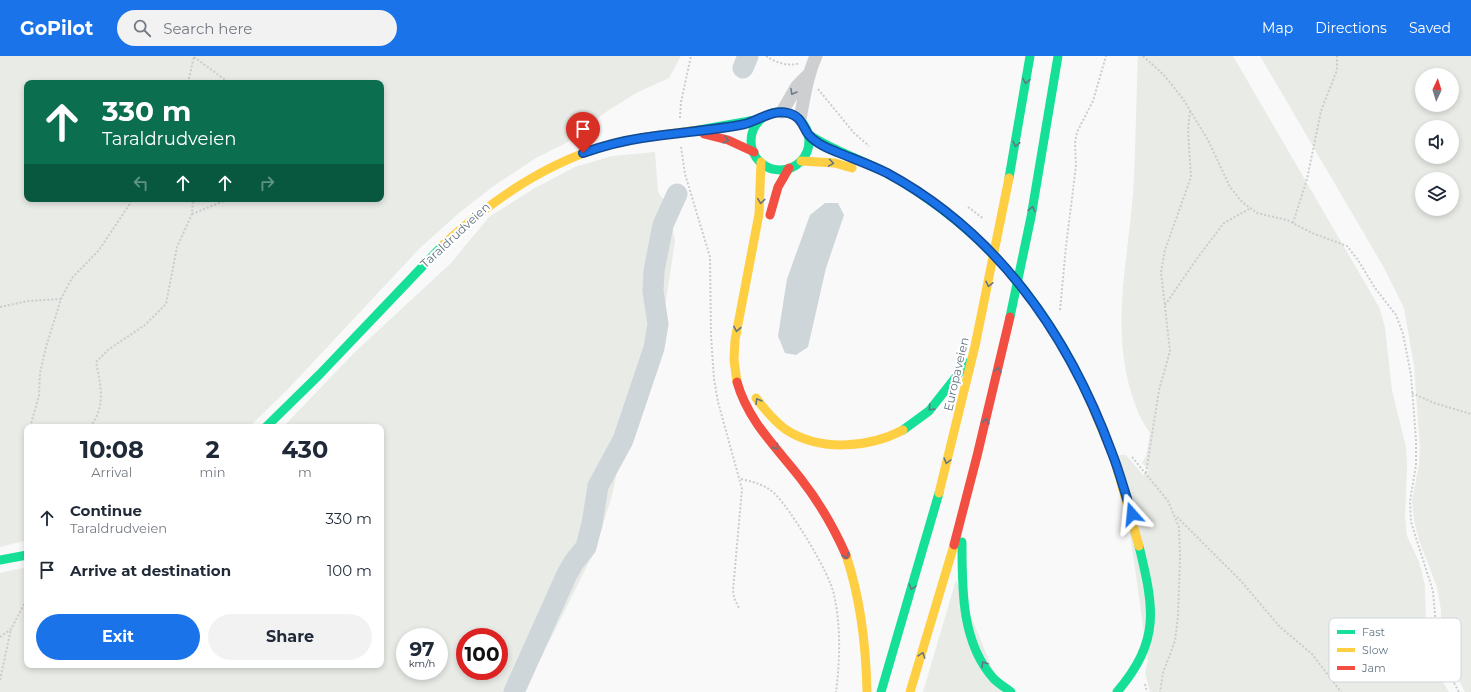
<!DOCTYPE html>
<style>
:root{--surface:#fff;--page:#f2f2f3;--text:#1f2937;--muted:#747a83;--accent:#1a73e8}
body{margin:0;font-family:Montserrat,sans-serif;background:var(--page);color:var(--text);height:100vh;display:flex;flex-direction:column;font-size:15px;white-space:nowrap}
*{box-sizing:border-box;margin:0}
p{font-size:13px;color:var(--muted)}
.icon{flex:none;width:22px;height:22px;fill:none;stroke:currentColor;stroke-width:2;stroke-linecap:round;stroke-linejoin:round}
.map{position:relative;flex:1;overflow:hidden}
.side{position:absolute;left:24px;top:368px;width:360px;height:244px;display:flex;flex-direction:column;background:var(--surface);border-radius:8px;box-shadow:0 2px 6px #0003}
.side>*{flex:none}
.hud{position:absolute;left:24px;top:24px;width:360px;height:122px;border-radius:8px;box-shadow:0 2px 6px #0003;background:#0b6e4f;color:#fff;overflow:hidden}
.needle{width:26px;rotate:4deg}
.buttons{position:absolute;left:1415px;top:12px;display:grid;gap:8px}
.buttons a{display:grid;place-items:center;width:44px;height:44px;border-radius:50%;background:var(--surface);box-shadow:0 2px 6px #0003;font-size:20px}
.speed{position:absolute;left:396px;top:572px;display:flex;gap:8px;font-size:20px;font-weight:700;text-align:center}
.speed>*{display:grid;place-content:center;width:52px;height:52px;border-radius:50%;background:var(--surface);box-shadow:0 2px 6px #0003;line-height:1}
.speed small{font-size:10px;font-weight:400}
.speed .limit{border:6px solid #d22;background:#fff;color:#111}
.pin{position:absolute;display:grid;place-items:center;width:34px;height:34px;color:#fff;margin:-41px -17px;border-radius:50% 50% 50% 0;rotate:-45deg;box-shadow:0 0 4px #0007}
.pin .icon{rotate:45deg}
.me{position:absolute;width:44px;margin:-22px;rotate:342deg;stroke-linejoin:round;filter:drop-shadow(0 0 3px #0008)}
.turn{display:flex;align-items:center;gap:14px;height:84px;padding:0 12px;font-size:18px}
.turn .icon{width:52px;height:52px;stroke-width:2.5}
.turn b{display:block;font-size:28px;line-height:34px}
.lanes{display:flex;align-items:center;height:38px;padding:0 12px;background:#0003;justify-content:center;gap:20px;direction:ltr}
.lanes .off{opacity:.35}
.eta{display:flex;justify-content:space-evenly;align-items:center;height:68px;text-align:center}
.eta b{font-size:24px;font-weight:700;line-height:28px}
.cta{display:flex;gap:8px;margin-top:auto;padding:8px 12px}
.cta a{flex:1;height:46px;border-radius:24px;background:var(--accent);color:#fff;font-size:16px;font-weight:700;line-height:46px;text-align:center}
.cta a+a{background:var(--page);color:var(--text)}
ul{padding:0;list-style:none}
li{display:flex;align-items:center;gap:12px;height:52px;padding:0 12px}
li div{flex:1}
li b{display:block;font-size:15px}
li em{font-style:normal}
header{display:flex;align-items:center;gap:24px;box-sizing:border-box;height:56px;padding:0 20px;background:var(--accent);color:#fff}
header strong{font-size:19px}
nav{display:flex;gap:22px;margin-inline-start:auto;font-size:14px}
.search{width:280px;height:36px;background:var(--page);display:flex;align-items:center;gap:10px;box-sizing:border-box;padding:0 14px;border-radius:22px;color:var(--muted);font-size:15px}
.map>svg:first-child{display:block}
.green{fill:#e8ebe6;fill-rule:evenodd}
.water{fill:#ced6d9}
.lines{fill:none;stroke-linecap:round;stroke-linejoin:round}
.river{stroke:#ced6d9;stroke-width:21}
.path{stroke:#cbcccd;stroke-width:2;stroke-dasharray:2 2;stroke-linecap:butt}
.street{stroke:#cecfd0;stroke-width:13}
.fast{stroke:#16e098;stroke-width:9}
.slow{stroke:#ffcf43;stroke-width:9}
.jam{stroke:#f24e42;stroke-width:9}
.oneway{stroke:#657683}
.oneway2{stroke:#707f8b}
.route-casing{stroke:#114b97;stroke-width:10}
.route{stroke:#1a73e8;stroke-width:7}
.labels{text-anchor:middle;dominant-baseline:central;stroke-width:4;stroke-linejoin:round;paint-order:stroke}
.street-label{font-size:12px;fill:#657683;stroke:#fff}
.key{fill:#fff;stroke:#d1d6da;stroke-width:1}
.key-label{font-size:11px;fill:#657683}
</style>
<header>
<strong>GoPilot</strong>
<div class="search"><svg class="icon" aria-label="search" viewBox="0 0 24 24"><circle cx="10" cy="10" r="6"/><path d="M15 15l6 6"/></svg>Search here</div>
<nav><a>Map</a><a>Directions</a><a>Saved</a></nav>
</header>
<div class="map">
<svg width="1471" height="636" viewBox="0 0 1471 636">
<rect width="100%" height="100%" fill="#f9f9f9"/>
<path class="green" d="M0,0H681L669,22L636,37L606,56L566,87L536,102L495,129L459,157L420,192L288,333L249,371H27V484L0,491ZM27,27H381V143H27Z
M1138,0H1233L1379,251L1385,271L1392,334L1406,391L1407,410L1405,461L1407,480L1419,506L1425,529L1426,566L1431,597L1439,620L1449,636H1150L1145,617L1148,605L1119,399H1126L1143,419L1148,418V413L1142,407L1146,400L1150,377C1140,363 1136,352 1131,336C1111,268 1128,205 1133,137C1136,91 1136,45 1138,0Z
M1260,0H1471V636H1465L1445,599L1441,581V554L1437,531L1419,484L1414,465L1412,444L1419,408L1420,392L1414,310L1404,252L1383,210ZM1422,19H1452V49H1422ZM1422,71H1452V101H1422ZM1422,123H1452V153H1422Z
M655,96L658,136L669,152L675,185L661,278L645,338L620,401L612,440L594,496L539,606L520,636H0V517L27,511V609H381V371H283L354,297L451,207L489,161L535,132L575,111L612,100ZM405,581H439V615H405ZM465,581H499V615H465Z
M956,524L1002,636H923Z"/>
<path class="water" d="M825,147H838L844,159L826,212L808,291L796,299L785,297L778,280L787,223L810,159Z"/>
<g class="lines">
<path class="river" d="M743,12L748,0
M514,636L567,518L574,506L586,491L592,468L598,430L623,384L654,292L658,268L653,235L654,215L663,169L677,138"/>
<path class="path" d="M766,0C776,7 789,11 800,7
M1143,0L1164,19L1183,43L1208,84L1230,131L1242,146L1257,157L1287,164L1312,177L1347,190L1358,204L1375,232L1396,259L1403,278L1411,319L1416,384V409L1410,445L1411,466L1433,535L1438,593L1441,604L1459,636
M194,1L224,23L226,27
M188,27L194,0
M818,33L854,77L869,90
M680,62L681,46L691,0
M681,91L685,118L710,201L711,280L714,323L718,346L742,433L733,534L734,542L739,552
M968,151L984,163
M192,158L229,143
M1293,167L1307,123L1321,55L1337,14V0
M1165,249L1198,201L1224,167L1249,153
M0,251L28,245L61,243
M1060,254L1066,190L1076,110L1075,87L1077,76L1093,45L1106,0
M1412,337L1434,347L1471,358
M30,371L39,340L40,317L46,291L61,243L72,222L99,194L133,143
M90,371C106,351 101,330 96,306L108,294L145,269L166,248L177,191L192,158L193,143
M1132,401L1168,445L1179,471L1180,503L1178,560L1175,585L1163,617L1160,636
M1146,417L1159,334L1170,295L1161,216L1165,194L1191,121L1188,74L1190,55
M27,418L25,439L27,462
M741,423C753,426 764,428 774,437C790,452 830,517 834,539C841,569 840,605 836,636
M1177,461L1241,525L1280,571L1312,598L1341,636
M0,581L11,573L27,543
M0,624L11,573
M1145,628L1147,636"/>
<path class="street" d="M782,56L797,30L808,19
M800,63C804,42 807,20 816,0"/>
<path class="fast" d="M751 85a29 29 0 1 1 58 0a29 29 0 1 1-58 0Z
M699,74L761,63
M808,78C834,96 865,104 892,120C982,173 1045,245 1088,340
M1009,122L1030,0
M1010,261L1031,161L1058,0
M266,371L320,318L443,189
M903,374L929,355L967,307
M962,486C962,532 961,587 994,623C999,628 1006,632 1011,636
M0,504L27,499
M881,636L939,437
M1117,636C1161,584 1154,552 1139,490"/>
<path class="slow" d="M801,105L835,107L852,112
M443,189C493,143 548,105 615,87C642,80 671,78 699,74
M737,326L734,304L735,284L759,158L761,106
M1088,340L1114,402L1139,490
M756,342C765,354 773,364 785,373C819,396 869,392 903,374
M939,437L975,290L1009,122
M846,499C861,544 866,588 867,636
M910,636L954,489"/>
<path class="jam" d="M704,78L728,84L754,96
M770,159L778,131L789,112
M737,326C748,365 777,392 801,423C819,446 834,472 846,499
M954,489L977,400L1010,261"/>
</g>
<defs><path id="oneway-chevron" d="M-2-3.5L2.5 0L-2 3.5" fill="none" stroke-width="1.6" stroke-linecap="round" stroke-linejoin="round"/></defs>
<g class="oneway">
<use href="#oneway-chevron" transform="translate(1026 25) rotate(99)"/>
<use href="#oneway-chevron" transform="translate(726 84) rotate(17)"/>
<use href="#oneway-chevron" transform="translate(1016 88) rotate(100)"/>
<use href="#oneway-chevron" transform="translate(831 107) rotate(9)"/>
<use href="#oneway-chevron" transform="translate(761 145) rotate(97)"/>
<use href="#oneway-chevron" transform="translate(1032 153) rotate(-79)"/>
<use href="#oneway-chevron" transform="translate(989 228) rotate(102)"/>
<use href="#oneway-chevron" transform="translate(737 273) rotate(100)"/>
<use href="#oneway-chevron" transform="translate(998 314) rotate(-77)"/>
<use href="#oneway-chevron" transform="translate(758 345) rotate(-121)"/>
<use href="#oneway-chevron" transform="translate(931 352) rotate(134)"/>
<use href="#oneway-chevron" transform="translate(986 365) rotate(-76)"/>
<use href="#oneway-chevron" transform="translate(776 391) rotate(51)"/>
<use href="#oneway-chevron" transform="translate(947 405) rotate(105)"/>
<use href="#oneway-chevron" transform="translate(846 500) rotate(67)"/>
<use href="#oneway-chevron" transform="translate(912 531) rotate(106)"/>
<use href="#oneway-chevron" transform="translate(922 599) rotate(-72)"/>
<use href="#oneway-chevron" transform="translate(984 608) rotate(-122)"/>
</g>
<use class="oneway2" href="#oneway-chevron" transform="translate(793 36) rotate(120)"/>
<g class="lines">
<defs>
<path id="route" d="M583,97C603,90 622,85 642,82C677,76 711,75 745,68C759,64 773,53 788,57C801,60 802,69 808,78C814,86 829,93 837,96C854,103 871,109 887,117C998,177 1069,280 1112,397C1120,417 1125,438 1132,458"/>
</defs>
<use href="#route" class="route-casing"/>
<use href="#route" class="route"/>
</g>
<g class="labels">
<g class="street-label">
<text transform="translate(455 179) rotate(-43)">Taraldrudveien</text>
<text transform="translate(956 318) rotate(-77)">Europaveien</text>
</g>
</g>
<rect x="1329" y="562" width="132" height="64" rx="6" class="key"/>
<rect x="1337" y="574" width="18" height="4" fill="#16e098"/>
<rect x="1337" y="592" width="18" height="4" fill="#ffcf43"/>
<rect x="1337" y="610" width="18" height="4" fill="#f24e42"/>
<g class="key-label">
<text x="1362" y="580">Fast</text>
<text x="1362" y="598">Slow</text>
<text x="1362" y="616">Jam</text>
</g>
</svg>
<div class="buttons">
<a><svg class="needle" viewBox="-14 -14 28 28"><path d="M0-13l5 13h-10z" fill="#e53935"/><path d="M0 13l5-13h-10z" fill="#747a83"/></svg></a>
<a><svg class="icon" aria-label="sound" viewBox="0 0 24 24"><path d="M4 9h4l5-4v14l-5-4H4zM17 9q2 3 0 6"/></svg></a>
<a><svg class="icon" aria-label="layers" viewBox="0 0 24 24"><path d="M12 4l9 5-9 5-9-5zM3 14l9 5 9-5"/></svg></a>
</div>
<div class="speed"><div>97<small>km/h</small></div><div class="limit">100</div></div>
<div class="pin" style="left:583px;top:97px;background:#d93025"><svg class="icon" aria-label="arrive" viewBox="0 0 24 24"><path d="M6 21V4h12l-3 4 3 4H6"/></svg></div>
<svg class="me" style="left:1132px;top:458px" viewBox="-20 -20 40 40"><path d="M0-17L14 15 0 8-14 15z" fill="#1a73e8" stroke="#fff" stroke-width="4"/></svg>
<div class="hud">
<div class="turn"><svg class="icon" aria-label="ahead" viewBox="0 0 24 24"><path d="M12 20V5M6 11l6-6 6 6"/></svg><div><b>330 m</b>Taraldrudveien</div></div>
<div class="lanes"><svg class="icon off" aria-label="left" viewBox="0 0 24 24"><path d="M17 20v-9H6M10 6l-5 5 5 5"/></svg><svg class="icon" aria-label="ahead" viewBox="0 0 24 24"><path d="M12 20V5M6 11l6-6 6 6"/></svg><svg class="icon" aria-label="ahead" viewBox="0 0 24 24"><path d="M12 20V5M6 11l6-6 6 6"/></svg><svg class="icon off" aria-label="right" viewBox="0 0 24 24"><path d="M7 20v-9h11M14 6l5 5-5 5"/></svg></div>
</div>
<section class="side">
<div class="eta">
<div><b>10:08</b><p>Arrival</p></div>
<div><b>2</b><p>min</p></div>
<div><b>430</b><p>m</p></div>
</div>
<ul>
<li><svg class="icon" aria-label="ahead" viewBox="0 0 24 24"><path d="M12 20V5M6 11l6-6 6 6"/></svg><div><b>Continue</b><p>Taraldrudveien</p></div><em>330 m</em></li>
<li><svg class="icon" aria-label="arrive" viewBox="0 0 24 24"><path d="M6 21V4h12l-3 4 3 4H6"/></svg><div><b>Arrive at destination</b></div><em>100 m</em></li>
</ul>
<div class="cta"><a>Exit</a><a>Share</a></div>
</section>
</div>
